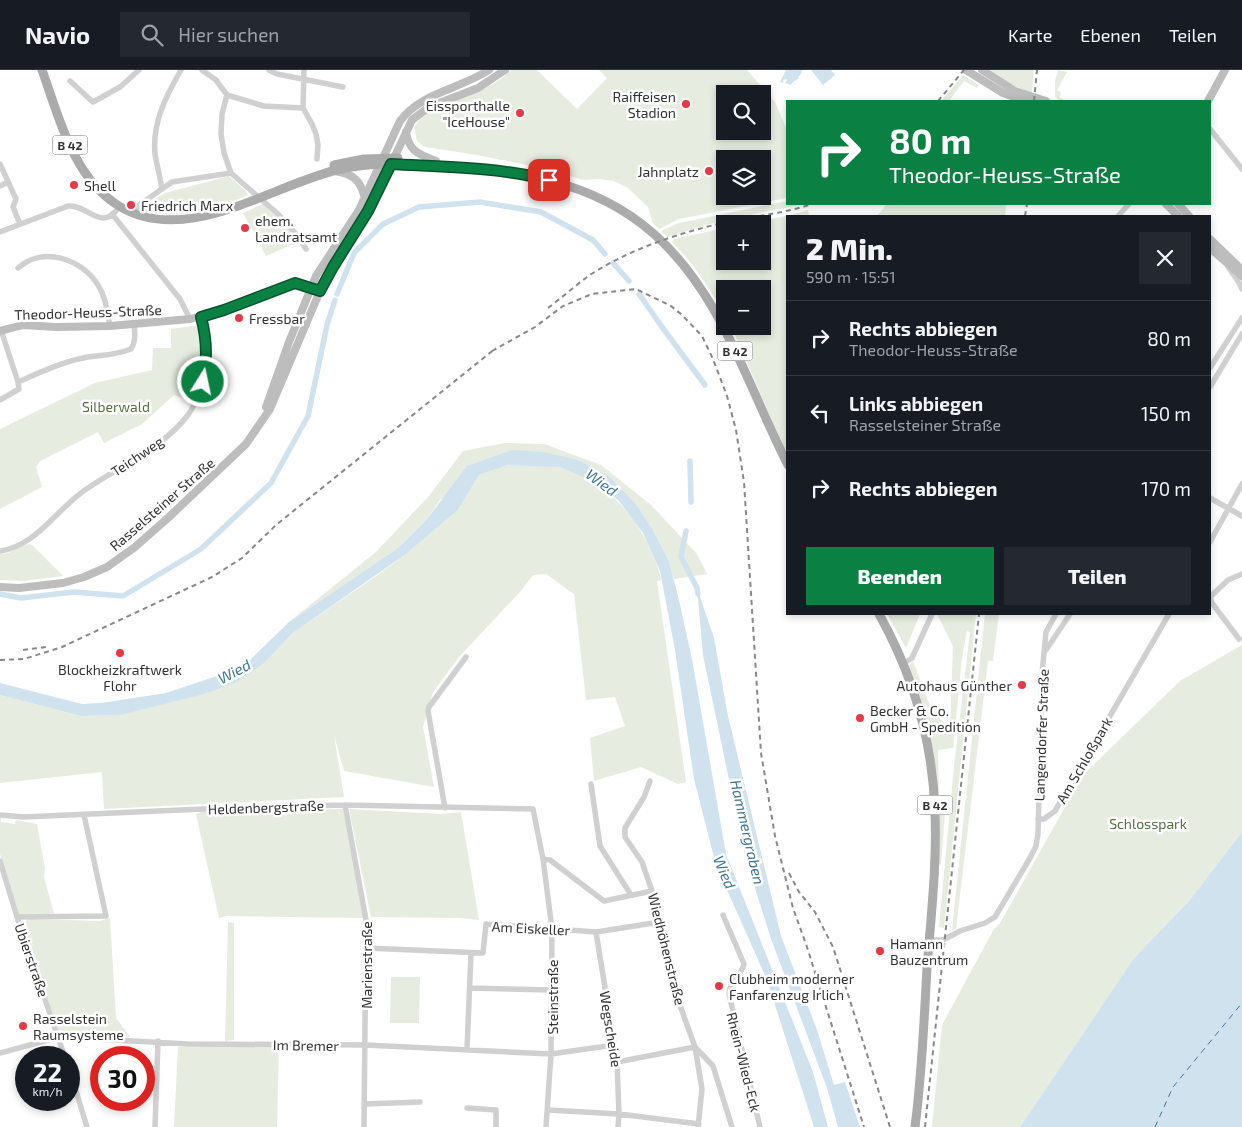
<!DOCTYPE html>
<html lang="de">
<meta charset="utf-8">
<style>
:root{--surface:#171b24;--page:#242831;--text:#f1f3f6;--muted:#9ea1a6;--line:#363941;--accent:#0b8043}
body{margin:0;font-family:"Exo 2",sans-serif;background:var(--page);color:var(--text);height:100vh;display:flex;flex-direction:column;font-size:19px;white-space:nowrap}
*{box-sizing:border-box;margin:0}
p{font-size:16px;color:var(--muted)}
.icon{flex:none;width:28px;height:28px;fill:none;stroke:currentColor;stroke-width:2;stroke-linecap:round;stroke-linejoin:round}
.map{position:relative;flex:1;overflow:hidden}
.side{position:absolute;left:786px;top:145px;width:425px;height:400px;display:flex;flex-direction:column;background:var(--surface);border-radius:0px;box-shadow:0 2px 8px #0003}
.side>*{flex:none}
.banner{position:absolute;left:786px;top:30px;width:425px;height:105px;border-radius:0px;box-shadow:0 2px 8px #0003;background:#0b8043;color:#fff;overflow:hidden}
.fabs{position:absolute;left:716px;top:15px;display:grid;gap:10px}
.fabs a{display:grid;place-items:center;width:55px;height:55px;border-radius:0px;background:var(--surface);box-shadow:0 2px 8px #0003;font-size:25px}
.speed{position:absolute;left:15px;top:976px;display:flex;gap:10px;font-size:25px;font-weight:700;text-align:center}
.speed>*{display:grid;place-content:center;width:65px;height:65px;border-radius:50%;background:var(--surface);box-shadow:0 2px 8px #0003;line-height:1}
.speed small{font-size:12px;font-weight:400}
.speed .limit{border:8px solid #d22;background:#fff;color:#111}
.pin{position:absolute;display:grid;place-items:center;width:42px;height:42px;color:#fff;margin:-21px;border-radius:10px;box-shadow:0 2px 8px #0006}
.me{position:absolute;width:55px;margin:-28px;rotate:10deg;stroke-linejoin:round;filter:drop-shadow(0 0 4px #0008)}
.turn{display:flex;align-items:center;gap:18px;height:105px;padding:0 20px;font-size:22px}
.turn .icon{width:65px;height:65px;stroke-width:2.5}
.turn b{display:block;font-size:35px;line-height:42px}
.round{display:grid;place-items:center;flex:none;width:52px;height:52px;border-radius:0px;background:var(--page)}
.headline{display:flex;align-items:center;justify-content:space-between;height:85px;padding:0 20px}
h1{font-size:30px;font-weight:800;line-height:38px}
.button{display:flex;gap:10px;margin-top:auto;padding:10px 20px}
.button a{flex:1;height:58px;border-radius:0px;background:var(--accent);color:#fff;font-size:20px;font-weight:800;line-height:58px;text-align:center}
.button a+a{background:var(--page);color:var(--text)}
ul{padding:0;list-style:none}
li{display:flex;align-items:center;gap:15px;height:75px;padding:0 20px;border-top:1px solid var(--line)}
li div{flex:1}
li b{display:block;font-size:19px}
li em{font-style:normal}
header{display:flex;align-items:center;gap:30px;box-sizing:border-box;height:70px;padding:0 25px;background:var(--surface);border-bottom:1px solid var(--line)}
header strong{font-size:24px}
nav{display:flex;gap:28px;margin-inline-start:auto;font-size:18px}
.search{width:350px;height:45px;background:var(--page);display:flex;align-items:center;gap:12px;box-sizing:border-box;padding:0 18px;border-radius:0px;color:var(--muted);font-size:19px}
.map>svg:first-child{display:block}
.green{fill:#e6ecdf;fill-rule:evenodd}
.water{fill:#cfe2ee}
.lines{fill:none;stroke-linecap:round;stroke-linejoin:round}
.canal{stroke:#cfe2ee;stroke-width:5.5}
.ferry{stroke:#3f7597;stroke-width:1;stroke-dasharray:6 5;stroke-linecap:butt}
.street{stroke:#d0d0d0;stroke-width:5.5}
.secondary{stroke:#bdbdbd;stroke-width:8}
.primary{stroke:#ababab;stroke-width:9}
.rail{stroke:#888;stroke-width:2;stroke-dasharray:5 4;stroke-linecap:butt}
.route-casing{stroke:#07532c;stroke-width:12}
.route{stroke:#0b8043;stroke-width:9}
.poi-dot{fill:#e63946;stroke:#fff;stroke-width:2}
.labels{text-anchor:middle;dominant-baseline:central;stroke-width:5;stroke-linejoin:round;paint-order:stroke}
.shield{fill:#fff;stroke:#707070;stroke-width:1}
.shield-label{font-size:12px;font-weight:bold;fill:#333}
.poi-label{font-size:14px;fill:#333;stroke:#fff;text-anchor:start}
.street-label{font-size:14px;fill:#333;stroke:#fff}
.park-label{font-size:14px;fill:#56703f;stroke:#fff}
.water-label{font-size:15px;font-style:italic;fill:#3f7597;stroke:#fff}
</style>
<header>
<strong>Navio</strong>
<div class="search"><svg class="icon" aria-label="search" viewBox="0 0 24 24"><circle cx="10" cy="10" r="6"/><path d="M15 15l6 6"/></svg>Hier suchen</div>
<nav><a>Karte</a><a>Ebenen</a><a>Teilen</a></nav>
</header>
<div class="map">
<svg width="1242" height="1057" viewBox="0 0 1242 1057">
<rect width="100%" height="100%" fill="#fff"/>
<path class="green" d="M511,0H537L577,39L607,8L599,0H747L775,32L787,60V128L679,149L659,159L653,154L648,137L628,118L614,111L599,109L582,110L556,101L477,85L425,77L417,71L414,57C437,25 485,29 511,0ZM725,24H762V61H725ZM725,89H762V126H725Z
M987,0H1034L1032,23L1012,15Z
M1058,0L1067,2L1057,20L1061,23L1059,27L1065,31H1060L1055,26V11Z
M963,5L979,15L977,18L964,11L949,31H941Z
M229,106L246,121L248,125C211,140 181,150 142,141L141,137L165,123Z
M787,131L788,134H805L720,151L667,167L661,161L679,153Z
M263,134L287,157L298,172L266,186L243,143Z
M887,134H1006L1005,146H877Z
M808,140L809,146H788V374L785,380L731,256H762V219H725V244C709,218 693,193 672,172L674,169L725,158V191H762V154H744L791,145Z
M199,255C204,288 203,300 191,331L174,325L142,354L104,373L98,362L40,391L36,397L42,417L0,439V359L95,313L152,300L153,278H171V259Z
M505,373L544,374L601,395L651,435L697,484L707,504L674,509L669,491L653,460L636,434L611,408L512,380L440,430L427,449L398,478L289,552L376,482L429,426L463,381Z
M508,395C522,395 549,393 561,397C604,411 634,442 651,481C655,491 660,500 661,510L657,511L686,712L678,714L641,697L594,711L590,668L625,656L615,627L586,630L574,524L546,504L533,505L519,523L459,587L433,622L423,657L434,717L344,701L334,665L344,727L104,739L102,702L0,713V625L81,646L120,645L264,593L293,563L379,504L406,484L458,440L479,405Z
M28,474L32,475L63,506L24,511L0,510V484L8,483Z
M887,544H920L906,578Z
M937,544H976L944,858L939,857L954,696L970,562L967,561L962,588L953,678L938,680L939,730H946L941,795L939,794L936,712L927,655L909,596L913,591L932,641L950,658L953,576Z
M985,544H999L993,591H988L956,859L952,860Z
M1242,575V762L1189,831L1134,888L1020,1057H932L942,955L994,859L1000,853L1083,705L1180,611Z
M343,739L364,848L226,846L219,848L196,744L204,741Z
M349,739L441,744L461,742L479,850L460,848L371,847Z
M0,747H1V752L15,754L16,750L37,754L45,798L44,807L54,844L19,845L0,784Z
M110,848L116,948L130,967L60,965L23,854L28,849L100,851Z
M228,852L234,853V970L225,971Z
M391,907H420L419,953H390Z
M279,976L277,1057H174L178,977Z"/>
<path class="water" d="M786,0H802L801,4L798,7L799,8L793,12L791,15L785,13L787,10L786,9L783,10V13L780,12Z
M811,0H831L835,5L823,15Z
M512,380L543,382L578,390L611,408L636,434L653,460L669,491L678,526L692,589L726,784L813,1002L828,1057H814L767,910L716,795L694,709L675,580L660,501L643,463L619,431L595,412L560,397L508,395L479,405L458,440L406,484L293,563L264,593L235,613L200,625L120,645L81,646L0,625V613L82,634L101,633L166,623L217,606L250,590L289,552L398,478L427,449L467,396Z
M697,518L714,568L728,646L781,866L817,960L834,1015L845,1012L860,1057H838L827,1018L771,869L745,786L703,585Z
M1242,762V1057H1020L1134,888L1189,831Z"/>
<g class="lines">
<path class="canal" d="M613,193L629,211
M337,224L354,183L383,154L419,137L480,132L541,142L593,170L605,184
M639,224L662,257L705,315
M690,391L691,432
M686,461L681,487L697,518L698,524
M0,524L21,528L74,522L123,526L201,479L271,413L308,346L327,255L335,230"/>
<path class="ferry" d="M1155,1057L1173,1017L1242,933"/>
<path class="street" d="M202,0L216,10L227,25L222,44L221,64L224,83L231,103L278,144L297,165L306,179
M269,0L277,4L343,17
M304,0L303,38L312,54L316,64L318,75L317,89
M70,11L93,32L120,17L139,0
M227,25L264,36L303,38
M1210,59L1242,99
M0,94L16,129L13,137L20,154
M0,116L8,112
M162,119C160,107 157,96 155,84C152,53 166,26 181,0
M112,144L180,229L190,249
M132,144L139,135L172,112L231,103
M1118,146L1129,134
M0,162L68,136C88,134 101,163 119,137
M1228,197L1238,211L1242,219
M18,198C42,176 81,188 98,215C106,227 107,242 110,256
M1210,298L1242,248
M18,312C41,302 64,291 88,287C103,285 116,285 131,279C136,271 135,263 134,254
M1210,317L1242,264
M0,330L19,319L18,312L1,260
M1210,428L1242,446
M1210,472L1242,414
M0,481C35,477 57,439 85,420C119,396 162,379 188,345C194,337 198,326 201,317C210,293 208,271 201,247
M1239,569L1212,533L1210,527L1228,510L1242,504
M1046,580L1070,544
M904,593L912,588L932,544
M650,711L644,727L625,758V767L642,792L652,821L677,927L695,977L702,1019L698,1057
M591,714L600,776L631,825
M345,735L366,850L364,1057
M445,738L428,641L429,637L466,587
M0,745L23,747L226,738L345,735L533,739L543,789L552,859L551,984L546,1057
M1038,749H1044L1055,741L1169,544
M543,789L550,790L604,831L652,821
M0,791L17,847L65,988
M723,845L744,894C741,907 730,909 729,924L760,1057
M17,847L106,846L84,745
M596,862L617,992L619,1044L618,1057
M929,870H943L960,861L985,853L995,847L1030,788L1036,776L1038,764L1042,604L1046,562L1056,544
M366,878L483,883L486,854L596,862L660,852
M470,918L552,920
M467,979L471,883
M0,983L59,967L188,974L366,975L551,984L614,975
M617,992L695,977L713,996L732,1057
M69,998L87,1057
M364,1034L420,1032
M467,1038L496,1040V1057
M548,1040L619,1044L699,1054
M155,1057L158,971"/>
<path class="secondary" d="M966,0L1003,23L1025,31
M982,0L1015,21L1046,31
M1208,31L1225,0
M406,62C409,82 419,84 436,91
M335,101C354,104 361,111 365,129
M1166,134L1178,146
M1178,134L1189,146
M1210,169L1242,200
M1210,178L1242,206
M0,261L23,255L56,257L110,256L190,249L224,240L295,213L314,219
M266,337L289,272L316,206L359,140L400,51C422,22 460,19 489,0
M0,517L19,518L63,513L84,507L107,497L135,477L169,447L246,374L270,339L320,221L333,197L369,141L412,50L429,37L478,18L505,0"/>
<path class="primary" d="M42,0C59,47 73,108 119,136C186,177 270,116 337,100C368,92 398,94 431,96C512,100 591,108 654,164C722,224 748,317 788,395
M334,95L364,89L398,88
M879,544C913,605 933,672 935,743C937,794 931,846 927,898C924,951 922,1004 915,1057"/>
<path class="rail" d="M938,31L964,0
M1034,31L1037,0
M1025,146L1027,134
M548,238C561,228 574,217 587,207C627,180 676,164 722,153C752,146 783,144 812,134
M492,281L535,257L563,236L592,224L636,219L671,236L681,244L702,266L713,289L727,326L736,360L744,412L761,683L775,766L793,838L807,877L864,1057
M23,580L46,577
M0,590L24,589L62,577L212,507L242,488L276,455L496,278
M789,803L799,822L815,842L833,877L890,1057
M925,1057L979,544"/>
</g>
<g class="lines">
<defs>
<path id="route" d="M203,312C208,288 207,269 201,247L224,240L295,213L320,221L333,197L368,141L391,94C443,97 498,97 549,110"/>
</defs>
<use href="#route" class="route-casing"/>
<use href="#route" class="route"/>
</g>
<g class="poi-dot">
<circle cx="686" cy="34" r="5"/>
<circle cx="520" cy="43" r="5"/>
<circle cx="709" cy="101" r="5"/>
<circle cx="74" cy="115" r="5"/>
<circle cx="131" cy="135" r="5"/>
<circle cx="245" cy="158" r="5"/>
<circle cx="239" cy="248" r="5"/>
<circle cx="120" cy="583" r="5"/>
<circle cx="1022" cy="615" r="5"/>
<circle cx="860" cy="648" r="5"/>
<circle cx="880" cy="881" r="5"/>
<circle cx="719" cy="916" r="5"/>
<circle cx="23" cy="956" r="5"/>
</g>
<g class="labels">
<g class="shield">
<rect x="52.5" y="65.5" width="35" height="19" rx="4"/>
<rect x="717.5" y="271.5" width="35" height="19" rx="4"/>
<rect x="917.5" y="725.5" width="35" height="19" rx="4"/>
</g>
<g class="shield-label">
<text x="70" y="75">B 42</text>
<text x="735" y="281">B 42</text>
<text x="935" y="735">B 42</text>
</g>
<g class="poi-label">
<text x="676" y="26" text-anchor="end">Raiffeisen<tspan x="676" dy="16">Stadion</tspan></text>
<text x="510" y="35" text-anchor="end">Eissporthalle<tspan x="510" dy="16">"IceHouse"</tspan></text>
<text x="699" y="101" text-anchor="end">Jahnplatz</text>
<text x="84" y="115">Shell</text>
<text x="141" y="135">Friedrich Marx</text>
<text x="255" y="150">ehem.<tspan x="255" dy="16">Landratsamt</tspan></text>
<text x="249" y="248">Fressbar</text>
<text x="120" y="599" text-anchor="middle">Blockheizkraftwerk<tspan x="120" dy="16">Flohr</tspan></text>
<text x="1012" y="615" text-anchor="end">Autohaus Günther</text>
<text x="870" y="640">Becker &amp; Co.<tspan x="870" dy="16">GmbH - Spedition</tspan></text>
<text x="890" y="873">Hamann<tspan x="890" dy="16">Bauzentrum</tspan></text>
<text x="729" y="908">Clubheim moderner<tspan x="729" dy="16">Fanfarenzug Irlich</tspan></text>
<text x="33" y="948">Rasselstein<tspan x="33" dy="16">Raumsysteme</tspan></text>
</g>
<g class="street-label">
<text transform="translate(88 242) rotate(-2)">Theodor-Heuss-Straße</text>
<text transform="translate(137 386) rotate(-34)">Teichweg</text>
<text transform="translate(162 434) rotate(-41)">Rasselsteiner Straße</text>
<text transform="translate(1041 665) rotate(-88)">Langendorfer Straße</text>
<text transform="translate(1084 690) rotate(-60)">Am Schloßpark</text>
<text transform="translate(266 737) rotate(-2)">Heldenbergstraße</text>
<text transform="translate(531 858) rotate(3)">Am Eiskeller</text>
<text transform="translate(667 879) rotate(76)">Wiedhöhenstraße</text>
<text transform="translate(32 890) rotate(71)">Ubierstraße</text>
<text transform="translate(366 895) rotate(-90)">Marienstraße</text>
<text transform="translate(552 927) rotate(-90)">Steinstraße</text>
<text transform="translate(611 959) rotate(81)">Wegscheide</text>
<text transform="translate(306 975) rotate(1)">Im Bremer</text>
<text transform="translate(744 992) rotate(76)">Rhein-Wied-Eck</text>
</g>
<g class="park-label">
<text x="116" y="336">Silberwald</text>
<text x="1148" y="753">Schlosspark</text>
</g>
<g class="water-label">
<text transform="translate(602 412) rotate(36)">Wied</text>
<text transform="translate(234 601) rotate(-28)">Wied</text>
<text transform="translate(748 762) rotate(77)">Hammergraben</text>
<text transform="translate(725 802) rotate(67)">Wied</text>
</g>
</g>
</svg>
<div class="fabs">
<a><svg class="icon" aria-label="search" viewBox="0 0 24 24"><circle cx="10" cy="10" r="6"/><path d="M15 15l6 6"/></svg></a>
<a><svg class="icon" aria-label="layers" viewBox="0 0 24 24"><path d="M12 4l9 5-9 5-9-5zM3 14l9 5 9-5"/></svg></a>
<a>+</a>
<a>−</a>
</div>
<div class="speed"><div>22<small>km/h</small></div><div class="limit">30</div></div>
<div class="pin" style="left:549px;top:110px;background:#d93025"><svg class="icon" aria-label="arrive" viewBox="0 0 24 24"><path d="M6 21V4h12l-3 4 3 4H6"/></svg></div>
<svg class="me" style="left:203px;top:312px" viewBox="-20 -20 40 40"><circle r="17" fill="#0b8043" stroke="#fff" stroke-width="3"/><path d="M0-11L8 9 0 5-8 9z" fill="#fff"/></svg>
<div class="banner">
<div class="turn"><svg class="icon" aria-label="right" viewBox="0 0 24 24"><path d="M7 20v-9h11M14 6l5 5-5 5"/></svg><div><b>80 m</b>Theodor-Heuss-Straße</div></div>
</div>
<section class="side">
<div class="headline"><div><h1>2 Min.</h1><p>590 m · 15:51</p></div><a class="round"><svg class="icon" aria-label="close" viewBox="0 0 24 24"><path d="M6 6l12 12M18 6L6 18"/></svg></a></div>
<ul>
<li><svg class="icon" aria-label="right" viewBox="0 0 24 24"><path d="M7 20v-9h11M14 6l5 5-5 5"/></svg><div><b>Rechts abbiegen</b><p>Theodor-Heuss-Straße</p></div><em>80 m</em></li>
<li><svg class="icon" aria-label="left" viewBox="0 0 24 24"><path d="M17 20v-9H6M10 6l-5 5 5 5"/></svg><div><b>Links abbiegen</b><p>Rasselsteiner Straße</p></div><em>150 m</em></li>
<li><svg class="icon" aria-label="right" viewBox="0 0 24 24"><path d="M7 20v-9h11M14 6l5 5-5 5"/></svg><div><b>Rechts abbiegen</b></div><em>170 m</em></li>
</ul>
<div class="button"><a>Beenden</a><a>Teilen</a></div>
</section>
</div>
